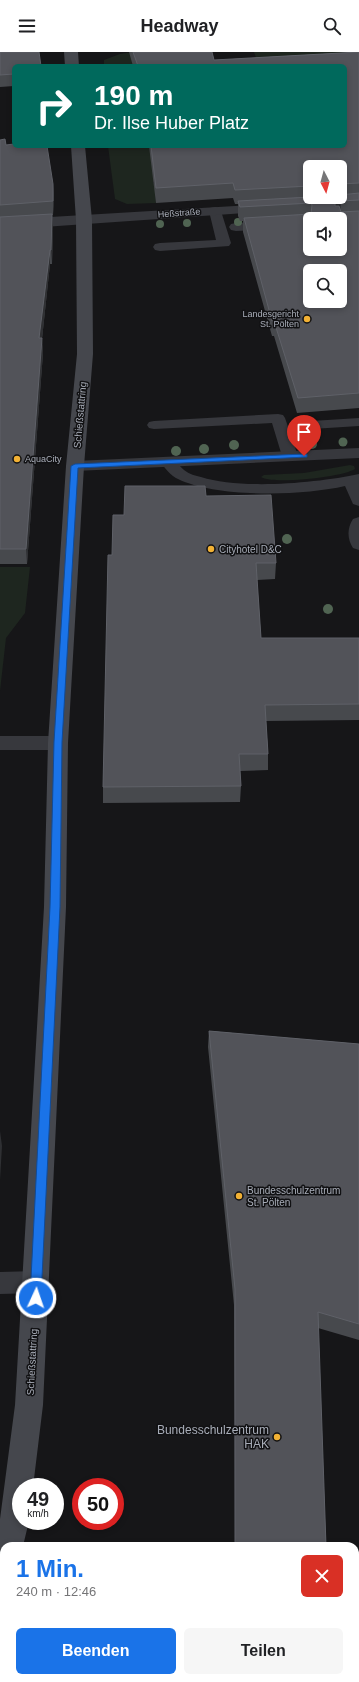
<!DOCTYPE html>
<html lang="de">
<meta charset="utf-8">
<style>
:root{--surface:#fff;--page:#f6f6f6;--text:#202124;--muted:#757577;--accent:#1a73e8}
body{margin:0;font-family:Arial,sans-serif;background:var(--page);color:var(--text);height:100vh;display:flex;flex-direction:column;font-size:15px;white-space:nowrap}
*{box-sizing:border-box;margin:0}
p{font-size:13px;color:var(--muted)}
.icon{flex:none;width:22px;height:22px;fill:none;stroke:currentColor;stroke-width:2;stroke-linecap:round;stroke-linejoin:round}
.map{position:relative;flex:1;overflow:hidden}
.drawer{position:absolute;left:0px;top:1490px;width:359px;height:140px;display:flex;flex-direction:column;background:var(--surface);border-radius:12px 12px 0 0;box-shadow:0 2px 6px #0003}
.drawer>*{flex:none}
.guide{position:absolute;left:12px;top:12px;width:335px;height:84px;border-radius:6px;box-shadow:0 2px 6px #0003;background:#00695c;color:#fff;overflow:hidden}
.needle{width:26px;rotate:174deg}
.fabs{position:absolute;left:303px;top:108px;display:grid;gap:8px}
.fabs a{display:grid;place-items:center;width:44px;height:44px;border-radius:6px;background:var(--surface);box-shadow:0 2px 6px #0003;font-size:20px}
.speed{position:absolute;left:12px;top:1426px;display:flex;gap:8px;font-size:20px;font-weight:700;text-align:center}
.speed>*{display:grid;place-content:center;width:52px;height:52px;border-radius:50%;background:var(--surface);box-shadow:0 2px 6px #0003;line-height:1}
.speed small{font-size:10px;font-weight:400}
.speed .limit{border:6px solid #d22;background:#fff;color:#111}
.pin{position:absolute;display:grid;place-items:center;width:34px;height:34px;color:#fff;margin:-41px -17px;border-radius:50% 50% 50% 0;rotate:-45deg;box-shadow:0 0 4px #0007}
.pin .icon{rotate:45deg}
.me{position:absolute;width:44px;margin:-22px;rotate:3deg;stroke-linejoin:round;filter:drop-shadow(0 0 3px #0008)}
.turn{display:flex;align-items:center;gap:14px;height:84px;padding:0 16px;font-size:18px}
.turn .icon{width:52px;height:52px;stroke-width:2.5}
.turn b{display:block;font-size:28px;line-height:34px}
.round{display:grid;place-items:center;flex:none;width:42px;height:42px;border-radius:6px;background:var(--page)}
.overview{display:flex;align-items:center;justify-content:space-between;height:68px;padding:0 16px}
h1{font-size:24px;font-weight:800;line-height:30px;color:var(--accent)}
.cta{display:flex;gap:8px;margin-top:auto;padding:8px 16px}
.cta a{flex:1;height:46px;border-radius:6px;background:var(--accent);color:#fff;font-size:16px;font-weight:800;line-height:46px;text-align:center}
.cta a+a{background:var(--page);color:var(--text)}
header{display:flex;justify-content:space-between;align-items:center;height:52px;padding:0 16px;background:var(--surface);font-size:18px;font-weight:800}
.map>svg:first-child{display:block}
.green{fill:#1e261f}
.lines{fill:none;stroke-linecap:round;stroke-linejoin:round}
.service{fill:#37383d;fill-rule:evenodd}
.minor{fill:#37383d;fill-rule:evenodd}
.secondary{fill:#45474d;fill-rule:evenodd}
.tree{fill:#506452}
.wall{fill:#47494d;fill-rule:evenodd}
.shaded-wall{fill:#2f3033}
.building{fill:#525359;stroke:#5f6168;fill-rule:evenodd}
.route{fill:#1a73e8;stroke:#114b97}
.poi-dot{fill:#f2b134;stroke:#111113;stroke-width:1.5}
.labels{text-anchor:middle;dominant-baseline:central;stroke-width:3;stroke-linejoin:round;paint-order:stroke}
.far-street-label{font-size:9px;fill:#a8adb8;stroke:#111113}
.far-poi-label{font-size:9px;fill:#a8adb8;stroke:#111113;text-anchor:end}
.street-label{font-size:10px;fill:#a8adb8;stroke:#111113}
.poi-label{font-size:10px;fill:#a8adb8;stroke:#111113;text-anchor:start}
.near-poi-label{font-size:12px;fill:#a8adb8;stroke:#111113;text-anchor:end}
</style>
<header><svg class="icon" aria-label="menu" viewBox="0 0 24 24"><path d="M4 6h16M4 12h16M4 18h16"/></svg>Headway<svg class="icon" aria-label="search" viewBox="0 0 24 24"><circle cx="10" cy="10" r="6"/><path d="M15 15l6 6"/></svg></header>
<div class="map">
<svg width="359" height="1630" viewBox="0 0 359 1630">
<rect width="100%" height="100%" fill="#161618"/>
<path class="green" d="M132,0L136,14H104V8L120,2Z
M254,0H357L359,4L259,14Z
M108,94H152L157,129L153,130L155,133L156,151L127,152L115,147Z
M350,413L354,414L355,417C343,425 273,433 261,425L264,423L304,421Z
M0,515H30L25,561L6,586L0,639Z"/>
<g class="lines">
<path class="service" d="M215,155L220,156L221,159L231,191L229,194L160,199L155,198L153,195L155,192L160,191L216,188L209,159L210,156Z
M310,167V175L236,179L231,178L229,175L231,172L236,171Z
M278,362L283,363L285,366L298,404L295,407L290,409L285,407L282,404L272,371L154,377L149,376L147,373L149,370L154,369Z
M359,366V374L296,378L291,377L289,374L291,371L296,370Z
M168,405C176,407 178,413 184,418C189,422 196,424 201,425C242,438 317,431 359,422V454L353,452L345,434C302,444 217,446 178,427C171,424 165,416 160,410L163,407Z
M359,465V498L353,496C347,487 347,476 353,467Z"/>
<path class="minor" d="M268,152L273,153L275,156L273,159L0,178V168Z
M359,396V406L75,419L69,418L66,414L69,410L75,409Z
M0,684H58L65,686L68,691L65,696L58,698H0Z
M36,1219L45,1222L49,1230L45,1238L36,1241L0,1242V1220Z"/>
<path class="secondary" d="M64,0H78L79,14H65Z
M71,94H85L92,168L93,302L84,414L68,691L66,855L43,1353L33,1435H21V1469H29L23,1494H4V1542L0,1543V1467L15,1353L44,855L48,691L66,414L77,302L76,168Z"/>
</g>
<g class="tree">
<circle cx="238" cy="170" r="4"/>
<circle cx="187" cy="171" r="4"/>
<circle cx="160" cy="172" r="4"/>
<circle cx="343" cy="390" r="4.5"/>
<circle cx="312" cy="392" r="5"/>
<circle cx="234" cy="393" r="5"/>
<circle cx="204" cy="397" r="5"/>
<circle cx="176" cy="399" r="5"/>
<circle cx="287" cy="487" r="5"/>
<circle cx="328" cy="557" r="5"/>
</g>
<path class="wall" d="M0,0L14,14V34L0,35Z
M129,0H212L214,8L359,0V356L297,361L274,284H272L243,180V169H240L238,164V152H235L233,146L156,151L149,94H345V14H133ZM310,115H340V145H310Z
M0,88L53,132L54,146L53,163H52L53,176L52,212H50L42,287L43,301L27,512H0Z
M206,444L276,511L275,527L257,528L261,586H359V668L266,669L268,702V718L240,719L241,734L240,750L103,751V735L112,503L124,463Z
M209,979L359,992V1288L318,1276L326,1494H235L234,1253L208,995Z"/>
<path class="shaded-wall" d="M53,132L54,146L53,163Z
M341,149L340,164L334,166L335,152Z
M52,162L53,176L52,212L51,198Z
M50,198V212L42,287L43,301L27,512L26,497L39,286Z
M0,1079L2,1094L0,1128Z"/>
<path class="building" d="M0,0H39L41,14H14V22L0,23Z
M133,0H212L214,8L359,0V131L340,132V115H310V134L235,138L233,131L156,136L151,94H345V14H138Z
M5,87L6,93L14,92V94H47L53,132V149L0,153V88Z
M359,141V148L341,149L335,152V154H339L341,160L359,159V341L298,346L274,269H272L244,166L311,162L312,153L311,151L240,155L238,149L310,145H340V143ZM310,167H340V197H310ZM310,219H340V249H310Z
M52,162L51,198H50L39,286H42L26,497H0V165Z
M125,434H205L206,444L271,443L276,511H256L261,586H359V652L265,653L268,702H239L241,734L103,735L108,503H112L113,463H124Z
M209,979L359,992V1272L318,1260L326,1494H235V1237Z
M236,1626H331V1630H236Z"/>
<path class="route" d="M304,402H307V405L78,416L62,690L60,855L41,1246L39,1249L36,1250L32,1249L30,1246L50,855L54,690L71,414L75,412Z"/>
<g class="poi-dot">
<circle cx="307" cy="267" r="4"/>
<circle cx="17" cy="407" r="4"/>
<circle cx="211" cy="497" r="4"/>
<circle cx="239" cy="1144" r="4"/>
<circle cx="277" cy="1385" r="4"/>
</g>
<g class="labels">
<g class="far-street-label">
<text transform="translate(179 161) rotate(-4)">Heßstraße</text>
</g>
<g class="far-poi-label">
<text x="299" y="262">Landesgericht<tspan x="299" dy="10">St. Pölten</tspan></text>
<text x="25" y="407" text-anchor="start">AquaCity</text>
</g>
<g class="street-label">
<text transform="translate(80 363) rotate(-85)">Schießstattring</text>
<text transform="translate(32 1310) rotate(-87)">Schießstattring</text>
</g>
<g class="poi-label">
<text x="219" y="497">Cityhotel D&amp;C</text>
<text x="247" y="1138">Bundesschulzentrum<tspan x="247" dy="12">St. Pölten</tspan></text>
</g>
<g class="near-poi-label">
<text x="269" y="1378">Bundesschulzentrum<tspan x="269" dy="14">HAK</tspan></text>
</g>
</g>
</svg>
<div class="fabs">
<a><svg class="needle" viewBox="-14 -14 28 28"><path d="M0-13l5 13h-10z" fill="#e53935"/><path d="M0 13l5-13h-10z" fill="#757577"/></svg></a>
<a><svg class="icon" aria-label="sound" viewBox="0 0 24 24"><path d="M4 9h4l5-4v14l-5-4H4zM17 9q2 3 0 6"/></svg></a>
<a><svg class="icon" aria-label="search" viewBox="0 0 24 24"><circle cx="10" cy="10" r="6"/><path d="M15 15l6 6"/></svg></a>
</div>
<div class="speed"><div>49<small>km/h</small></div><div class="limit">50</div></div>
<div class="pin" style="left:304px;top:404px;background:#d93025"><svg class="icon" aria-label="arrive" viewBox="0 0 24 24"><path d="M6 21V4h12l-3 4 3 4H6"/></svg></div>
<svg class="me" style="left:36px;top:1246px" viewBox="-20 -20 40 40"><circle r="17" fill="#1a73e8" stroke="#fff" stroke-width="3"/><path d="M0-11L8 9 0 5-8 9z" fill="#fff"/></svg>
<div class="guide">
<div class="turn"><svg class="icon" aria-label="right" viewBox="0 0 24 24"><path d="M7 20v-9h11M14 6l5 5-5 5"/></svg><div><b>190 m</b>Dr. Ilse Huber Platz</div></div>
</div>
<section class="drawer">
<div class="overview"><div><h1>1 Min.</h1><p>240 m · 12:46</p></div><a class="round" style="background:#d93025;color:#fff"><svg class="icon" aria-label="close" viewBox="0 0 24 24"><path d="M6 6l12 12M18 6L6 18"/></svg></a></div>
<div class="cta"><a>Beenden</a><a>Teilen</a></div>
</section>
</div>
